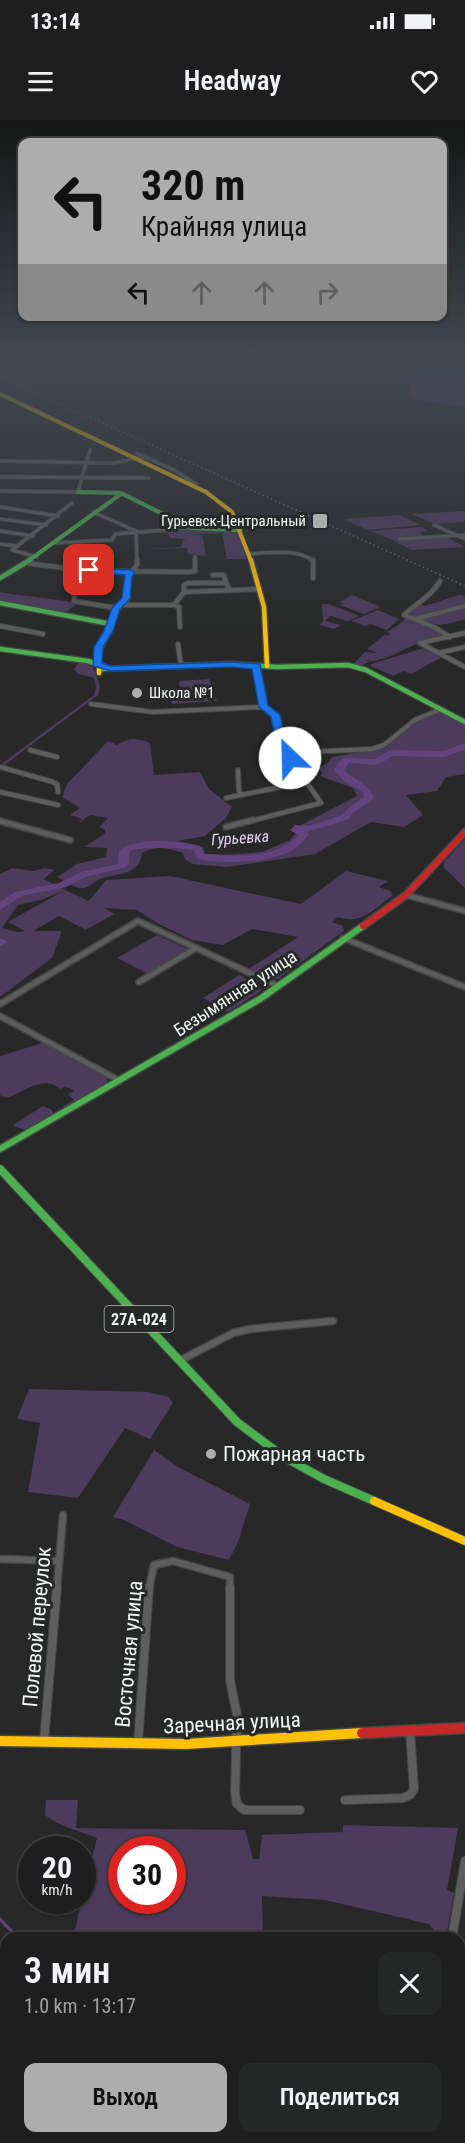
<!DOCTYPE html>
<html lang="ru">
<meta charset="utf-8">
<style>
:root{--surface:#1d1e1d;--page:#252726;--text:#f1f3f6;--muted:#a0a2a4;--line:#3b3c3b;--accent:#acadac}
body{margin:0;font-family:"Roboto Condensed",sans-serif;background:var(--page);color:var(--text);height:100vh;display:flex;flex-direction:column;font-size:22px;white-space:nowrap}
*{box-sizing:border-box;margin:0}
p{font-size:20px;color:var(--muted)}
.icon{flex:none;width:33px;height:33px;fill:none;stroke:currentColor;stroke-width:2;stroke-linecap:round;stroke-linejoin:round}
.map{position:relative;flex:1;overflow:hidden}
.sheet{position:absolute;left:0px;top:1812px;width:465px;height:212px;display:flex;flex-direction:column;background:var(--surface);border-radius:18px 18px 0 0;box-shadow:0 2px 4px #0004,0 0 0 2px var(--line)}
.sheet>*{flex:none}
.banner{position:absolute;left:18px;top:18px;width:429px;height:183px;border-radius:12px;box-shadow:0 2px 4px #0004,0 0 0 2px var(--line);background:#acadac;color:#111;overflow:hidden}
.speed{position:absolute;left:18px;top:1716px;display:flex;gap:12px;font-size:30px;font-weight:700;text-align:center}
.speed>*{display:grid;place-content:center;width:78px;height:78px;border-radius:50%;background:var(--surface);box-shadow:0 2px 4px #0004,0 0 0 2px var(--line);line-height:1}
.speed small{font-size:15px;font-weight:400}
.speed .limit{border:9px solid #d22;background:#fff;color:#111}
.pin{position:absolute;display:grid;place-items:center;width:51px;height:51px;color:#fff;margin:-26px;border-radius:12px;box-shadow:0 3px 9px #0006}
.me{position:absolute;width:66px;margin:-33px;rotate:336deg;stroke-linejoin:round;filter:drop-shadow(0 0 4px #0008)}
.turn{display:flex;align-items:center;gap:21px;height:126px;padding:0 24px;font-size:27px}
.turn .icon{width:78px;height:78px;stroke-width:2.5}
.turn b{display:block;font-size:42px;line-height:51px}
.lanes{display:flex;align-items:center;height:57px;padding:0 24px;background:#0003;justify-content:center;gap:30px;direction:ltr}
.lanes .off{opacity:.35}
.round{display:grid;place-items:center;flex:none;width:63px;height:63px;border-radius:12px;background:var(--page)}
.head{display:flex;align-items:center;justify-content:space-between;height:102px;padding:0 24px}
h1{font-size:36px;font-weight:600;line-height:45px}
.button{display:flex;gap:12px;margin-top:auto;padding:12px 24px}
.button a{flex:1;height:69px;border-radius:12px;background:var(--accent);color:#111;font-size:24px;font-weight:600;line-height:69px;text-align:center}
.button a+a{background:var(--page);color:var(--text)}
.status{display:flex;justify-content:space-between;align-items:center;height:42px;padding:0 30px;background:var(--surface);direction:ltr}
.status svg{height:16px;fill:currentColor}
header{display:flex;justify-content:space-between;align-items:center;height:78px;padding:0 24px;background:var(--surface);font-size:27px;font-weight:600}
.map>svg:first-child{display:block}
.green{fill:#4c3b5d;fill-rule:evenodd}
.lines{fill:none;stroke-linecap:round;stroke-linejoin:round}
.stream{stroke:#62437d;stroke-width:3}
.river{fill:#62437d;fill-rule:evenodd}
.street-far4-casing{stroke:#454745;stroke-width:4.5}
.street-far3-casing{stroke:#454745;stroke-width:6}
.street-far2-casing{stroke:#454745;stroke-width:8}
.street-far1-casing{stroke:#454745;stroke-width:9}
.street-casing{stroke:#454745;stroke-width:10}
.fast-far3-casing{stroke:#454745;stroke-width:5}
.fast-far2-casing{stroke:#454745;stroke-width:7}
.fast-far1-casing{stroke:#454745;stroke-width:9}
.fast-casing{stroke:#454745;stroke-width:10}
.slow-far3-casing{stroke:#454745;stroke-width:5}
.slow-far2-casing{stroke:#454745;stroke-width:7}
.slow-far1-casing{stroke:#454745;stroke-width:10}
.slow-casing{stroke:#454745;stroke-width:13}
.jam-far1-casing{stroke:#454745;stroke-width:9}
.jam-casing{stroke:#454745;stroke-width:13}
.street-far4{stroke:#5c5d5c;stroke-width:3}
.street-far3{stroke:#5c5d5c;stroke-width:4}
.street-far2{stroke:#5c5d5c;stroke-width:4.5}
.street-far1{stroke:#5c5d5c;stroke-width:6}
.street{stroke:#5c5d5c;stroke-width:8}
.fast-far3{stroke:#4caf50;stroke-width:4}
.fast-far2{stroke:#4caf50;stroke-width:4.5}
.fast-far1{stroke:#4caf50;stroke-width:6}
.fast{stroke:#4caf50;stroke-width:8}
.slow-far3{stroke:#ffc107;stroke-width:4}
.slow-far2{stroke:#ffc107;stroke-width:4.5}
.slow-far1{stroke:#ffc107;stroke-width:8}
.slow{stroke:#ffc107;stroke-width:10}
.jam-far1{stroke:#c62828;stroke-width:6}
.jam{stroke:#c62828;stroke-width:10}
.rail{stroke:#656565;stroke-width:1.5;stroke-dasharray:1.5 3;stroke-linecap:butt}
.route{fill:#1a73e8;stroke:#114b97;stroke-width:1.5}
.poi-dot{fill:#acadac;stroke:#262927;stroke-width:2}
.labels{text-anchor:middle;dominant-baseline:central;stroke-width:6;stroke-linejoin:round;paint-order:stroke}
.far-poi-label{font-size:15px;fill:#f3f5f3;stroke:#262927;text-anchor:end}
.far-water-label{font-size:16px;font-style:italic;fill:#e4d1f7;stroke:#262927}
.shield{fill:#262927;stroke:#b6b8b6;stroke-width:1.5}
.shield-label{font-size:16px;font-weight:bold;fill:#f3f5f3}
.street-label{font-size:18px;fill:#f3f5f3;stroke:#262927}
.near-poi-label{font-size:21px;fill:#f3f5f3;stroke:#262927;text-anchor:start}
.near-street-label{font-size:21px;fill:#f3f5f3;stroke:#262927}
</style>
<div class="status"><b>13:14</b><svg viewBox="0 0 49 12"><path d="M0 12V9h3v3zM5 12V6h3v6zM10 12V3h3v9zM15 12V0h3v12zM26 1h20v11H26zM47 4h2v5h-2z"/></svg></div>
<header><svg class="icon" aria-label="menu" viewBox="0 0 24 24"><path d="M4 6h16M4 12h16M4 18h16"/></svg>Headway<svg class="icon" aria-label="heart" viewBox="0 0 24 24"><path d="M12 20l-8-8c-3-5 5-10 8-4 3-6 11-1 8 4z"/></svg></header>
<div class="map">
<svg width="465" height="2023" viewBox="0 0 465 2023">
<rect width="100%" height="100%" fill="#272827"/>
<path class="green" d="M404,251L465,258V288L414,279Z
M465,391V402L435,404L412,394Z
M400,395L420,405L367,410L344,399Z
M422,407L428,411L419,412L425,417L444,416L465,427L411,430L391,419L370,411Z
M217,408L226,410L216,414H191L202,415L206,436L188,434L187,428L145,429L181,427L183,420L187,419L170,418L168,412L156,413L155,410Z
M230,410L239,412L247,439H227L222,413Z
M0,472C27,477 51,478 78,483L65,493H60L0,482Z
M352,475L381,487L363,494L340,485L343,484L339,482Z
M459,475L465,476V485L414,498L408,495L420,484L425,486Z
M322,484H329L359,496L348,501L330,496L325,501L341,505L334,509L320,505L323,501Z
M465,487V499C444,505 439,508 418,499Z
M378,490L399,499L387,510L370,504L366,506L351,501Z
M406,497L430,506L443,515L414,525L388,537L374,541L366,540L369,542L360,546L353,544L365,532L378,533L367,529L384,515H391L387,512L400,504Z
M424,528L442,537L411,554L404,551L393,556L371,546V544Z
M68,540L84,543L93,547L100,567L98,575L3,646L0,645L94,575L96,567L94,558L78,554L74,549L78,543L66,542Z
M209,559L217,581L172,584L167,571L180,570L179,561Z
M436,592L446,594L465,604V654L446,657L437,671L406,675L423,695L404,707L371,702L315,734L227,747L192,744L185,739L183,733C168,728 157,725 142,733C140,756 117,753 100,759C93,762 88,770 79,768C71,766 63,760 57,757L77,744L106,737L107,728L85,727L105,713V710L99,707L108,698L90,695L78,704L82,699L70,695L80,688L62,677L67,664L108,621L117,625C130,617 136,618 150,623L154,655L200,652L209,669L232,687L226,698L205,716L177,721L203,727L205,734L222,735L262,732L290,720L303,704L357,676L353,668L320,656L322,653L319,648L329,642L332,637L382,628L418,600Z
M465,719V768L444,748V742Z
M13,748L33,751L45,748L54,750L44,759L65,770L41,780L18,785L2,808L17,812L25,811L8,802L65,770L89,781L106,760L170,756L301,784L346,751L388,761L379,767L390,771L393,775C374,789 362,805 338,797L332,802L343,806L344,811L278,859H266L244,848H250L298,817L252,809L223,825L192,820L157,803L137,790L104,788L114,794L86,810L59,796L33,811H62L52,838L0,877V754Z
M157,815L187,829L186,832L149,854L117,838Z
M239,855L259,865L261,871L228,892L203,878Z
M42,923L107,957V963L66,988L56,986L62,987L74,980L68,975L74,971L65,966L61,969C43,954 25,972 6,978L0,975V936Z
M43,986L52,990L54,996C39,1004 29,1015 13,1005Z
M29,1269L149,1272L169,1277L173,1283L150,1319L125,1308L78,1378L28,1372L40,1303L17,1299Z
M154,1330L178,1347L250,1384L238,1422L229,1440L177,1427L124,1400L113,1397Z
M46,1680H78L76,1708L245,1710L253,1739H259L262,1715L343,1712V1705L458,1708L447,1770L454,1773L446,1818L436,1813L429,1804L325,1780L262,1776L263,1818H73L97,1718C80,1711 60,1707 45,1695ZM122,1730H172V1780H122Z"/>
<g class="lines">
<path class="stream" d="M0,1799L18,1818
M345,2018L349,2023"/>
<path class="river" d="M465,623V629L445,637L393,636L383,642L375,645L349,643L344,650C353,660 370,664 374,678L353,693L349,699L306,712L309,714C303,722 296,729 287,733C264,743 221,744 197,739L193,730C172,727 152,727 132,730L129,732V744L124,748L88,756L66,767L22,776L0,790V782L15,772L59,763L81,752L118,744L119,731C135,716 181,721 200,726L204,734C236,735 274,741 298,715L290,710L295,705L308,706L343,695L347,689L364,677L363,672L345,662L334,650L338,643L344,638L374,639L391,630L444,631Z
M0,818L8,822L0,826Z"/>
<defs>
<path id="street-far4" d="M136,333L176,351L196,364
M0,341L114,343L143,337
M0,357L149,358
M0,371L78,372L90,330
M0,387L58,396
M93,392L136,411
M0,399L46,405
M434,405L465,419
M0,411L33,416
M136,411L137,441
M399,419L465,415
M56,423L112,420L115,414L191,408
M0,424L18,426
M249,434C268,433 298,428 313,441
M37,437L12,430L72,383
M195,437V441"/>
<path id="street-far3" d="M313,440V458
M26,443L87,451L190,452L195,451V440
M76,450L74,481L116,488
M131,452L137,445V440
M213,455H224L226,463
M440,461C432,476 416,483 404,495L434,507L450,517
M184,472V465L188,463H226L230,470
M120,485H174
M174,485L184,472L260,469
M174,485L179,487L180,507
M415,499L465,486
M0,506L43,514
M420,523L465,547
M420,523L465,513
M178,524L181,546
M439,533L465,527
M91,584L153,592L264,587
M30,630L57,637
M285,633L372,629L384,625L415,600L441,589
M0,647L53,662L57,664L58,672
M238,650L239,671L242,675
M0,672L58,685
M226,678L306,662
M0,701L2,702
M247,702L321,683L290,638L279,630L282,627L276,595L264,587L257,546"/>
<path id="street-far2" d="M0,701L70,720
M226,707L253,700
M406,775L465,791
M343,818L465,867
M139,862L196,828
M0,884L138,801L278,866
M0,896L120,961"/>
<path id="street-far1" d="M179,1241L233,1213L250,1209L333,1201
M0,1439L59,1441
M57,1468L63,1395
M149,1468L154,1445L173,1441L230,1457V1468"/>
<path id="street" d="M230,1467V1560L237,1595L235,1673L237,1684L244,1690H300
M44,1621L57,1467
M138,1623L149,1467
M345,1680L403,1678L410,1675L414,1669L410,1610
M452,1818L465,1741
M0,1945L6,1948
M163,2018L175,2023
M2,2023L6,2013
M75,2023L77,2018
M153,2023L154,2018
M410,2023L412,2018"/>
<path id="fast-far3" d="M78,372L121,373L191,408L240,410
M28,441L121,374"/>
<path id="fast-far2" d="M0,458L30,440
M0,483L111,504
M0,529L88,541L100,545
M99,549L231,544L277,547L348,545L366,550L465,602"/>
<path id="fast-far1" d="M0,1029L260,879L363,806"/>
<path id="fast" d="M0,1049L237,1302L284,1337L324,1359L374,1381"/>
<path id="slow-far3" d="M0,274L206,372L232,392L251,441"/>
<path id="slow-far2" d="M251,440L264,487L267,546
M99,553V532L116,491L126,479L128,456L131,453"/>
<path id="slow-far1" d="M374,1381L465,1421"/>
<path id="slow" d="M0,1621L186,1624L362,1613"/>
<path id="jam-far1" d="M363,806L406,775L465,712"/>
<path id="jam" d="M362,1613L465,1608"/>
</defs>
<use href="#street-far4" class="street-far4-casing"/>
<use href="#street-far3" class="street-far3-casing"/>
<use href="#street-far2" class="street-far2-casing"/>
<use href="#street-far1" class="street-far1-casing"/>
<use href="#street" class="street-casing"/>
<use href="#fast-far3" class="fast-far3-casing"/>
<use href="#fast-far2" class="fast-far2-casing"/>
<use href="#fast-far1" class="fast-far1-casing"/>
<use href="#fast" class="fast-casing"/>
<use href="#slow-far3" class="slow-far3-casing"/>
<use href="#slow-far2" class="slow-far2-casing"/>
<use href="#slow-far1" class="slow-far1-casing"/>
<use href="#slow" class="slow-casing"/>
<use href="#jam-far1" class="jam-far1-casing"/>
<use href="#jam" class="jam-casing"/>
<use href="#street-far4" class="street-far4"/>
<use href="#street-far3" class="street-far3"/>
<use href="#street-far2" class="street-far2"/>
<use href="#street-far1" class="street-far1"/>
<use href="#street" class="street"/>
<use href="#fast-far3" class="fast-far3"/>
<use href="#fast-far2" class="fast-far2"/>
<use href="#fast-far1" class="fast-far1"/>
<use href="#fast" class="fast"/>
<use href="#slow-far3" class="slow-far3"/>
<use href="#slow-far2" class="slow-far2"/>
<use href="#slow-far1" class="slow-far1"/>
<use href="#slow" class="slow"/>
<use href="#jam-far1" class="jam-far1"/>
<use href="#jam" class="jam"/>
<path class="rail" d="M0,257L465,466"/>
</g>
<linearGradient id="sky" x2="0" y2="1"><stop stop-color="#151615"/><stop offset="0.46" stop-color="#414852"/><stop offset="1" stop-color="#414852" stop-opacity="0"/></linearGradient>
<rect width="465" height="522" fill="url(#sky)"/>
<path class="route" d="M89,448L131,450L135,453L132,457L130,479L120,489L113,511L103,527L102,543L111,546L231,542L260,544L268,585L280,595L287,627L285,629L293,636V640H286L274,630L277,626L271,597L259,587L252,549L231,547L111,551L93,546L94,527L104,511L112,488L122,478L125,455L86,452L85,450Z"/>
<g class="poi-dot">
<rect x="312" y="393" width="16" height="16" rx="3"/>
<circle cx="137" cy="573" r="6"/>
<circle cx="211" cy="1334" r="6"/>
</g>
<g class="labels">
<g class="far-poi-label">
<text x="306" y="401">Гурьевск-Центральный</text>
<text x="149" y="573" text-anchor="start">Школа №1</text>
</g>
<g class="far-water-label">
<text transform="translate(240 718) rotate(-4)">Гурьевка</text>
</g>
<rect class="shield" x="104.5" y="1186" width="69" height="26" rx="4.5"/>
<g class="shield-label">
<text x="139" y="1199">27А-024</text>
</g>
<g class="street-label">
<text transform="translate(235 873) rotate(-33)">Безымянная улица</text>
</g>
<g class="near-poi-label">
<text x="223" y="1334">Пожарная часть</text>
</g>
<g class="near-street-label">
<text transform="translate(37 1507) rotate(-85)">Полевой переулок</text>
<text transform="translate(129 1534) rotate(-85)">Восточная улица</text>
<text transform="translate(232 1603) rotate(-3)">Заречная улица</text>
</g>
</g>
</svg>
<div class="speed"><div>20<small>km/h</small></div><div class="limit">30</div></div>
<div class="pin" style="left:89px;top:450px;background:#d93025"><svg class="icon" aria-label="arrive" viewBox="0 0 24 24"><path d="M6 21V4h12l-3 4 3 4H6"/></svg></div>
<svg class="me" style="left:290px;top:638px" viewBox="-20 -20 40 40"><circle r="19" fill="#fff"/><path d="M0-13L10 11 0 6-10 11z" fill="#1a73e8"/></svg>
<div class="banner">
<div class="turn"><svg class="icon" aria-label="left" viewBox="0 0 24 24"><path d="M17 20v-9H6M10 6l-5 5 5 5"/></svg><div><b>320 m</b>Крайняя улица</div></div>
<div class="lanes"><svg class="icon" aria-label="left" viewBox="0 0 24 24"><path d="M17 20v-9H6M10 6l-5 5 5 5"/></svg><svg class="icon off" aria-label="ahead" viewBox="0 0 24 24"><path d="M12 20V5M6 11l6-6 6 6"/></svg><svg class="icon off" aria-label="ahead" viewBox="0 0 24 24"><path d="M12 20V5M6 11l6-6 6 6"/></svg><svg class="icon off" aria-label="right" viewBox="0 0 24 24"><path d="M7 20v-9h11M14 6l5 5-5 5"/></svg></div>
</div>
<section class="sheet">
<div class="head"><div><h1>3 мин</h1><p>1.0 km · 13:17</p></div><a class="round"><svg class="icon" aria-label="close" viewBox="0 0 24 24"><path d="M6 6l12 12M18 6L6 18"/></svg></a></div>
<div class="button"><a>Выход</a><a>Поделиться</a></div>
</section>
</div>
